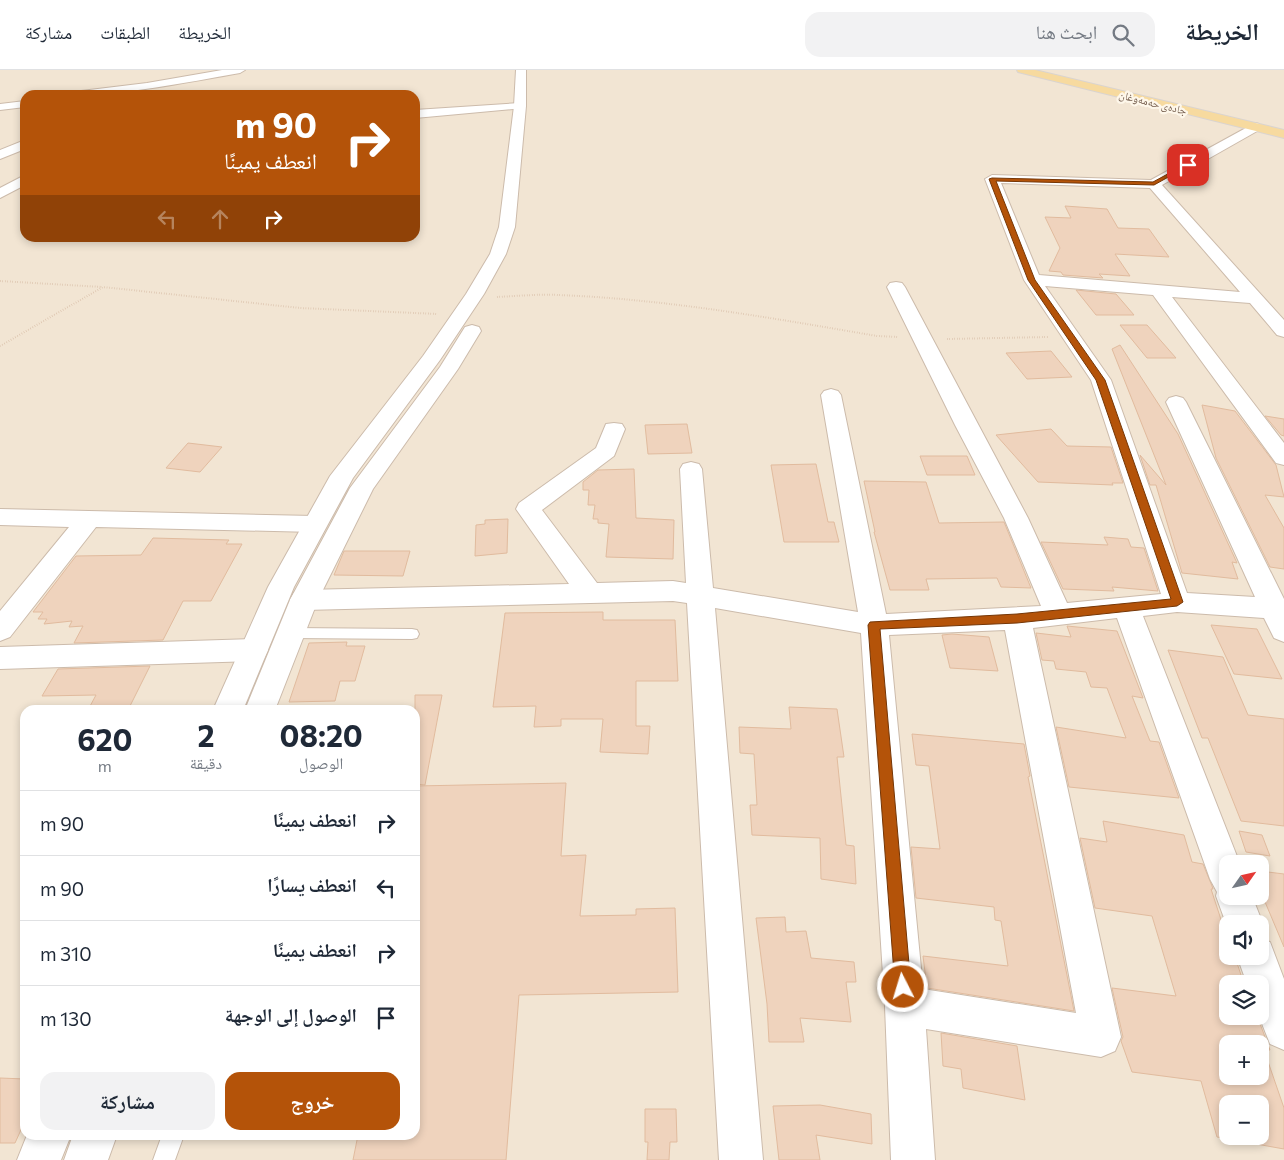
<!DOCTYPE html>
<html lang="ar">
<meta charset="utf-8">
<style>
:root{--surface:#fff;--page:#f2f2f3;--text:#1f2937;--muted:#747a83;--line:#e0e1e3;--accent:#b45309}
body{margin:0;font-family:Commissioner,"Noto Naskh Arabic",sans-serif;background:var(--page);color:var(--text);direction:rtl;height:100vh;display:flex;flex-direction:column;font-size:19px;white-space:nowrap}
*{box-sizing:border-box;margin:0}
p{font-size:16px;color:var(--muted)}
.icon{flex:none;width:28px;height:28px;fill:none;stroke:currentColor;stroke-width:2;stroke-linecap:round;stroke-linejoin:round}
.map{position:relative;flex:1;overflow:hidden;direction:ltr}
.side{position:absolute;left:20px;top:635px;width:400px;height:435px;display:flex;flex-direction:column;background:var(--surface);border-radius:15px;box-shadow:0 2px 8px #0003;direction:rtl}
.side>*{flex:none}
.guide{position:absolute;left:20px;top:20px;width:400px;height:152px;border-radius:15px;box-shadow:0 2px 8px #0003;direction:rtl;background:#b45309;color:#fff;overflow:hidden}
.needle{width:32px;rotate:56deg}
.buttons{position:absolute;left:1219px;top:785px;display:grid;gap:10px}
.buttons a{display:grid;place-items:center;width:50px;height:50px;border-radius:10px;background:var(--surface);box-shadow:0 2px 8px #0003;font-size:25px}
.pin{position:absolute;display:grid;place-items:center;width:42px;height:42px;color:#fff;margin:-21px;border-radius:10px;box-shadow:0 2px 8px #0006}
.me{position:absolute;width:55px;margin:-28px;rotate:355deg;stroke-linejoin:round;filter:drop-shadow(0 0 4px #0008)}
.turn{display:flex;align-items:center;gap:18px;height:105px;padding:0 20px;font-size:22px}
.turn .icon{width:65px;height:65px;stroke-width:2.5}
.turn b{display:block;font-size:35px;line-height:42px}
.lanes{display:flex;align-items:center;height:48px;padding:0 20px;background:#0003;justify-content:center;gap:25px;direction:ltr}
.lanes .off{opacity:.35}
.eta{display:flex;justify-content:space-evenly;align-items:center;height:85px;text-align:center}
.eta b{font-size:30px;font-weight:700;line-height:35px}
.cta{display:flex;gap:10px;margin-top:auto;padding:10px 20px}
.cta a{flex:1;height:58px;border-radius:15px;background:var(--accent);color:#fff;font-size:20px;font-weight:700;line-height:58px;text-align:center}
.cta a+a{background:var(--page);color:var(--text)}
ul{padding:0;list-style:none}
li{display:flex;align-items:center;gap:15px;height:65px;padding:0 20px;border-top:1px solid var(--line)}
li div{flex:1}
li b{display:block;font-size:19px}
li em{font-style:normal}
header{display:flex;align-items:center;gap:30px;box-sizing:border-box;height:70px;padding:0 25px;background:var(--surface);border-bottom:1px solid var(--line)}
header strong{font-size:24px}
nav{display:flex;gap:28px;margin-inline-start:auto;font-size:18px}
.search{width:350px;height:45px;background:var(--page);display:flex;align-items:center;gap:12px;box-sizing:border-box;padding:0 18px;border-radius:15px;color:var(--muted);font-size:19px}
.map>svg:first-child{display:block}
.residential{fill:#f2e5d3;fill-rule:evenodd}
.building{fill:#efd3bd;stroke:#e1bb9e;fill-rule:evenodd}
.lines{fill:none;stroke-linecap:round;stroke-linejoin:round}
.service-casing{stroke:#ccbbab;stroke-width:2}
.minor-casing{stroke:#ccbbab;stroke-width:2}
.tertiary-casing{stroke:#ccbbab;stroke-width:2}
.primary-casing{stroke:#dad4d0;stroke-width:2}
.path{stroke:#d4b7a0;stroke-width:2;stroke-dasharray:0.5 2;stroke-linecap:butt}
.service{fill:#fff;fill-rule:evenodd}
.minor{fill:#fff;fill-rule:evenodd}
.tertiary{fill:#fff;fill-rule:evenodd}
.primary{fill:#f7da9f;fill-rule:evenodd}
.route{fill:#b45309;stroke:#753606}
.labels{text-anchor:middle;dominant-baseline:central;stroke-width:4.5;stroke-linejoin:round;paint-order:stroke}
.far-street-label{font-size:11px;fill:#725b4b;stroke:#fef7ea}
</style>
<header>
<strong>الخريطة</strong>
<div class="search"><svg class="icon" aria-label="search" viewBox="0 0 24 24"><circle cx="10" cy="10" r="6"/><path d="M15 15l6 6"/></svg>ابحث هنا</div>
<nav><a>الخريطة</a><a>الطبقات</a><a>مشاركة</a></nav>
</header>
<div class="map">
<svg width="1284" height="1090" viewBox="0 0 1284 1090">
<rect width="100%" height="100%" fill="#fbf3e4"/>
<path class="residential" d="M0,0H1284V1090H0ZM25,25H415V168H25ZM25,640H415V1065H25ZM1228,794H1260V826H1228ZM1228,854H1260V886H1228ZM1228,914H1260V946H1228ZM1228,974H1260V1006H1228ZM1228,1034H1260V1066H1228Z"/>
<path class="building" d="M1065,136L1107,139L1118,158L1149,159L1169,187L1115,184L1130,206L1099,204L1103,208L1063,205L1061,202L1049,201L1060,178L1045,147L1071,148Z
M1076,220L1116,224L1134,245H1096Z
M1120,255H1147L1176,288H1147Z
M1120,275L1178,364L1237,493L1232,492L1238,509L1182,503L1156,415H1150L1140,385L1166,415L1112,279Z
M1051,281L1072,307L1027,309L1006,283Z
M1202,335L1235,341L1276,395L1284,427L1265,425L1284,458V499L1270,497L1216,388Z
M1265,346L1284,349V366L1281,365Z
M687,354L692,383L648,384L645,355Z
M1051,359L1067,376L1111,377L1123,413H1112L1113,415L1038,412L996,365Z
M188,373L222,377L200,402L166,398Z
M920,386H967L975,405H927Z
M816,394L828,452H834L839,472H784L771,395Z
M634,399L636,448L674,450L673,489L606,487L609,454L598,453V449H593L595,435H588L589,420H583V412L598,400Z
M864,411L926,412L939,453L1004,452L1031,518L1001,517L997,508L926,509L929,520H890L874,462H875Z
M508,449L507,483L475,486L476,455L485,454V450Z
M1104,467L1128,469L1131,477L1144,478L1158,521L1112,517L1114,521L1063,519L1041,472L1108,475Z
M153,468L229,470L226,474H242L211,531H183L163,570L74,573L83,556L69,557L72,551L44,554L47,549H38L43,542H33L76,486L141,485Z
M344,481H410L403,506L334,505Z
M603,542V550H675L678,611H636V656H650L648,684L600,682L603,649H561V656L534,657L536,636L493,637L505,543Z
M1211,555L1257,559L1282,609L1234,604Z
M1067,556L1117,561L1143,628L1132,626L1150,671L1159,672L1179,728L1069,717L1056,657L1126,668L1107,618L1091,617L1086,602L1056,599L1054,591L1042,590L1036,563L1071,567Z
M952,564L989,567L998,601L950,598L942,565Z
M347,572L346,576H365L355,611H340L335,631L289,632L309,573Z
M1168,580L1223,587L1248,645L1284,649V756L1241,751L1208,668H1202Z
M150,596L128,640H88L96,625L42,626L58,599Z
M415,625H442L425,715L415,714Z
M789,637L837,639L844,687H837L846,775L854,776L856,814L821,809L820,768L752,765L750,735H757L754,684L740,683L739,657L791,659Z
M912,664L1024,674L1030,706L1028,707L1074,941L927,918L923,886L1008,896L1001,851L995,850L994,837L916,828L911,777L940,779L929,696L916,695Z
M566,713L561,786L586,785L580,846L636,845V839L675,838L678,922L519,925L506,1090H353L358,1065H415V716Z
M1103,751L1184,765L1192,792L1203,794L1212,816L1213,819H1211L1228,871V886H1232L1233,890H1236L1244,914H1228V946H1257L1270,980H1264L1284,1038V1079L1217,1067L1201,1011L1132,1002L1121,971L1123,967L1112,918L1176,926L1152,846L1095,838L1080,768L1107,772ZM1228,974H1260V1006H1228ZM1228,1034H1260V1066H1228Z
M1239,761L1262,765L1270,786L1246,782Z
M1260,801L1284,804V877L1260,820Z
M785,847L786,862L806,861L811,888L854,892L856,912H846L851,952L800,948L804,972H769L767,934L756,848Z
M941,963L1017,976L1025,1030L963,1018L961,999L943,996Z
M0,1008L25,1009V1051L15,1073H0Z
M820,1035L871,1044L872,1074L816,1065L820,1090H779L773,1036Z
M645,1039H676L677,1072H670L669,1090H647L648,1072H645Z"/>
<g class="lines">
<defs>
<path id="service" d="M291,558L412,559L417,560L419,564L417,568L412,569L291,568L286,567L284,563L286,559Z
M162,1065H184L175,1090H153Z"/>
<path id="minor" d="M520,33L526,36L524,38L415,48V40Z
M1255,53L1259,54L1261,57L1259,60L1162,115L1284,250V267L1277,265L1250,233L1172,227L1284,373V395L1276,393L1153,225L1045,216L1111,310L1187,523L1255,527L1166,332L1169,328L1176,326L1183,328L1186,332L1284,529V572L1274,568L1264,548L1177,542L1143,546L1240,794H1228V826H1252L1263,854L1260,860V854H1228V859L1216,826L1217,822L1210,809L1117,548L1033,558L1121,967L1115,981L1101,987L926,959L935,1090H891L885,936L861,563L715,538L763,1090H719L687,533L673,531L304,540L294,537L290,530L294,523L304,520L569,514L516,439L519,433L596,378L606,354L614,353L622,354L625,359L614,386L542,440L597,513L673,511L686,513L680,399L683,394L691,392L699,394L702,399L713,518L858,542L821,325L824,321L831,319L838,321L841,325L886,544L1041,536L1004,448L955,355L887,217L890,213L896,212L902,213L905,217L1028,448L1067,533L1161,524L1091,310L1024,210L985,109L992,105L1151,110ZM1001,113L1150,118L1240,222L1039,205ZM1005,560L1076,943L923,919L889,565Z
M25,70V79L0,89V80Z
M25,105V115L0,128V118Z
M0,439L314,446L323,448L326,454L323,460L314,462L96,457L10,567L0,571V541L69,457L0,455Z
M254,569L264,572L268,580L264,588L254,591L0,599V577Z
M1260,869L1270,872L1284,909V980L1270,974L1259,946L1260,914H1247L1237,886H1260Z"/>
<path id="tertiary" d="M222,0H245L240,3C183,13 126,25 67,25L73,22L147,13Z
M516,0H526V36L515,157L506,184L484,224L440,290L353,408L294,517L243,640H213L268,517L330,406L423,286L466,224L490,184L499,157L514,36Z
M25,31V37L0,40V34Z
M472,255L479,257L481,261L458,299L373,419L318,530L275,640H245L290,530L350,418L440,297L465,257Z
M27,1065H71L61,1090H17Z
M73,1065H117L108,1090H64Z"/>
<path id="primary" d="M1017,0H1035L1284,60V68L1018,2Z"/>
</defs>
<use href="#service" class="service-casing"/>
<use href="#minor" class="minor-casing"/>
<use href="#tertiary" class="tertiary-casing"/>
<use href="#primary" class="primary-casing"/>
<path class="path" d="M0,211L102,217
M497,227C517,226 538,224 558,225C665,229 772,248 877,266L898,267
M947,269L1048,267
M0,276L103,217L300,238L438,244"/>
<use href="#service" class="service"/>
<use href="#minor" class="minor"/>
<use href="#tertiary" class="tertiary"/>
<use href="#primary" class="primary"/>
</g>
<path class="route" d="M1186,94L1190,95L1154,115L996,111L1035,210L1105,310L1183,532L1177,536L1017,553L880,559L911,917L909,923L903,925L897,923L895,917L868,555L870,552L1017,544L1171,529L1096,310L1028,210L989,109L992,108L1153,112Z"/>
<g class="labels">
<g class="far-street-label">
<text transform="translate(1153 32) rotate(14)">جادەی حەمەوغان</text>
</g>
</g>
</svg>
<div class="buttons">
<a><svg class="needle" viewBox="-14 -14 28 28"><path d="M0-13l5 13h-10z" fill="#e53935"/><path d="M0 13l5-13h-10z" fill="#747a83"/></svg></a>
<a><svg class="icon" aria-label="sound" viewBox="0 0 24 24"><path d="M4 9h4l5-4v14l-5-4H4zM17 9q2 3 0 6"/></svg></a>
<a><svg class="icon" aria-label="layers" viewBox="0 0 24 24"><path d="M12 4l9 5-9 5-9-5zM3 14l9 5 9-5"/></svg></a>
<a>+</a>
<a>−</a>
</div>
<div class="pin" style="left:1188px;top:95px;background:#d93025"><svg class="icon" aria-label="arrive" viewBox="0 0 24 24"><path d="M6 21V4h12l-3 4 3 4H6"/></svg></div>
<svg class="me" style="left:903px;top:917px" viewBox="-20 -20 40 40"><circle r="17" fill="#b45309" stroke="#fff" stroke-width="3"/><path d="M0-11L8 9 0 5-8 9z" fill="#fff"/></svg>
<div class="guide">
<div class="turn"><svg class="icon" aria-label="right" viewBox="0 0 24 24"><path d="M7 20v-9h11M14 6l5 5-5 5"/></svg><div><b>90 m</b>انعطف يمينًا</div></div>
<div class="lanes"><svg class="icon off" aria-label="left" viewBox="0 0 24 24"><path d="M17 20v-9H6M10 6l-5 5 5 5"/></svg><svg class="icon off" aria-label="ahead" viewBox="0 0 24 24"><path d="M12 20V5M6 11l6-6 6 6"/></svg><svg class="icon" aria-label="right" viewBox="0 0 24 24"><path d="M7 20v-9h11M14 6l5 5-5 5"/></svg></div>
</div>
<section class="side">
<div class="eta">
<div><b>08:20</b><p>الوصول</p></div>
<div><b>2</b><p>دقيقة</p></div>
<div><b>620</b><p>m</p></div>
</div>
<ul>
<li><svg class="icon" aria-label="right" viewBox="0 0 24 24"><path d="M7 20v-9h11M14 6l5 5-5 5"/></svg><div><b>انعطف يمينًا</b></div><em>90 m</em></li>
<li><svg class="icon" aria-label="left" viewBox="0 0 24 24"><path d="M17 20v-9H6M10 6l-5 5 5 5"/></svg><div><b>انعطف يسارًا</b></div><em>90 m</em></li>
<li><svg class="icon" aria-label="right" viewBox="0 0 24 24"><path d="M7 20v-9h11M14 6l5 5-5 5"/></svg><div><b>انعطف يمينًا</b></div><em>310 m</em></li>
<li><svg class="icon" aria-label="arrive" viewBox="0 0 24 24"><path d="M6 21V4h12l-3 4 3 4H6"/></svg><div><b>الوصول إلى الوجهة</b></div><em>130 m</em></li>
</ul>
<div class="cta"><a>خروج</a><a>مشاركة</a></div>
</section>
</div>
